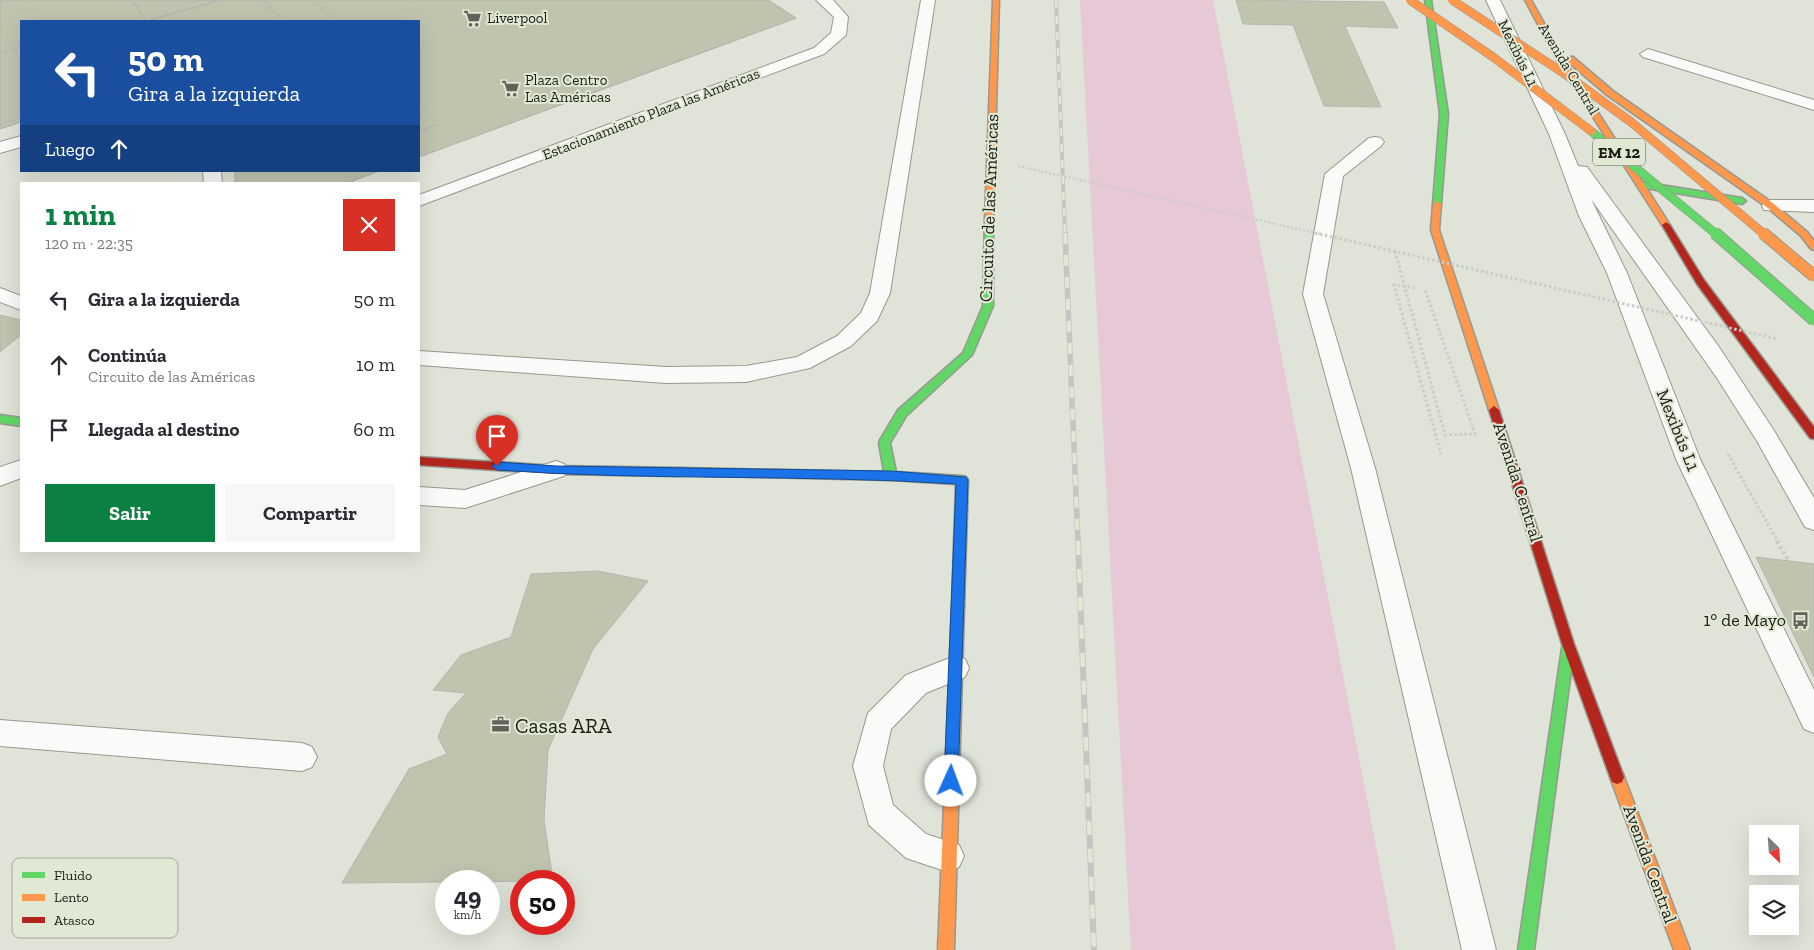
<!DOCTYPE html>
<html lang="es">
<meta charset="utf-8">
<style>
:root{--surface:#fff;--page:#f7f7f7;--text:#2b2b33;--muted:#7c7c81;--accent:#0b8043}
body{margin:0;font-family:"Zilla Slab",serif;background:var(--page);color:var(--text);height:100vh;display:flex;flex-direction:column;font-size:19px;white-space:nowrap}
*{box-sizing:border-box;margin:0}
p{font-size:16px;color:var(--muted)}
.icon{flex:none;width:28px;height:28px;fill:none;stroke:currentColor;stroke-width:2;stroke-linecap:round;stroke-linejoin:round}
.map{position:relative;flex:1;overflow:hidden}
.sheet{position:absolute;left:20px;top:182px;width:400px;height:370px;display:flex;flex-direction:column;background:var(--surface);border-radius:0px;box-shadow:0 5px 20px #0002}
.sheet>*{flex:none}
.guide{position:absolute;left:20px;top:20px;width:400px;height:152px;border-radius:0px;box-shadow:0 5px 20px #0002;background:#1a4fa0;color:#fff;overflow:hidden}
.needle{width:32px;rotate:155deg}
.buttons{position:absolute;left:1749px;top:825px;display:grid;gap:10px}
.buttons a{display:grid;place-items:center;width:50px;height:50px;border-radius:0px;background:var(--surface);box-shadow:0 5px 20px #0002;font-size:25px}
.speed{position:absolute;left:435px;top:870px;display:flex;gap:10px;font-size:25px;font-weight:700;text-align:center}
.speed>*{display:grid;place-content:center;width:65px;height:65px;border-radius:50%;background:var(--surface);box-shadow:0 5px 20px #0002;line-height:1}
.speed small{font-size:12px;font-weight:400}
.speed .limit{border:8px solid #d22;background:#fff;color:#111}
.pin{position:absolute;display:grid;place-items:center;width:42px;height:42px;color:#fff;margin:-51px -21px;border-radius:50% 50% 50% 0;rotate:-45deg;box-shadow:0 0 5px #0007}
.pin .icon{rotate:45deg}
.me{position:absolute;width:55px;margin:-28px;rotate:2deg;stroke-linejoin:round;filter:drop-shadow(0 0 4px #0008)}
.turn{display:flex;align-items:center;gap:18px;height:105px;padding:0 25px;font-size:22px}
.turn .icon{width:65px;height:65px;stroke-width:2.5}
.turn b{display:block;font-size:35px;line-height:42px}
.then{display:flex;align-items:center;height:48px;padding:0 25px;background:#0003;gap:10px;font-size:19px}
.round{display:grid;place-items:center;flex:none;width:52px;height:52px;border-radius:0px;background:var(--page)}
.headline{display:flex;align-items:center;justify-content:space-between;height:85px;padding:0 25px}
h1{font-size:30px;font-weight:800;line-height:38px;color:var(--accent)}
.primary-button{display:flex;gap:10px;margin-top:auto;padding:10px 25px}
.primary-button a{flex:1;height:58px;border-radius:0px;background:var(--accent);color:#fff;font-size:20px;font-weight:800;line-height:58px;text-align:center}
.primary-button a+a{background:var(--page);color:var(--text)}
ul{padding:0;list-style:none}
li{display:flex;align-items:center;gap:15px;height:65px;padding:0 25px}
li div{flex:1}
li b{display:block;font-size:19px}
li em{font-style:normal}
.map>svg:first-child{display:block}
.green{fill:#e6c8d6}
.building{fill:#bfc4af;stroke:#b4b7ae}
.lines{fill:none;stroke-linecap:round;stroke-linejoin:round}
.lane-casing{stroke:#969990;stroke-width:2}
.fast-casing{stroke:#969990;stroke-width:3}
.slow-casing{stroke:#969990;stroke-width:3}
.jam-casing{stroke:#969990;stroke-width:3}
.path-far1{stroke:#cbcbc9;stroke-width:3;stroke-dasharray:2.5 2.5;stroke-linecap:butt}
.path{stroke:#cbcbc9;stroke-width:4;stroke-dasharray:3 3;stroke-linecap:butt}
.lane{fill:#fafbf9;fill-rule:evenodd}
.fast{fill:#63d668;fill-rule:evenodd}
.slow{fill:#ff974d;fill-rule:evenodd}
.jam{fill:#b3261e;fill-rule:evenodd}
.rail-far2-casing{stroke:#c5c5c3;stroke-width:4}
.rail-far1-casing{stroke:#c5c5c3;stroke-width:5.5}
.rail-casing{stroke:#c5c5c3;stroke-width:6}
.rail-far2{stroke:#e1e8d3;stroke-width:2.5;stroke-dasharray:8;stroke-linecap:butt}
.rail-far1{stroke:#e1e8d3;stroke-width:4;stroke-dasharray:11;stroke-linecap:butt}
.rail{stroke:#e1e8d3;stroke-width:4.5;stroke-dasharray:14;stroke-linecap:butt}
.fast-bridge-far1-casing{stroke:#969990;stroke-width:9;stroke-linecap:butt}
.fast-bridge-casing{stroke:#969990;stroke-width:13;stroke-linecap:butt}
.slow-bridge-far1-casing{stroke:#969990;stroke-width:9;stroke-linecap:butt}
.slow-bridge-casing{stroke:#969990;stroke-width:13;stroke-linecap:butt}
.path-bridge-far1{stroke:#cbcbc9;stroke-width:2;stroke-dasharray:2 2;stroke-linecap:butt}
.path-bridge{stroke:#cbcbc9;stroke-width:3;stroke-dasharray:2.5 2.5;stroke-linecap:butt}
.fast-bridge-far1{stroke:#63d668;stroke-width:8}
.fast-bridge{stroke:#63d668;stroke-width:11}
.slow-bridge-far1{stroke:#ff974d;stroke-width:8}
.slow-bridge{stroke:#ff974d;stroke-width:11}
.route{fill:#1a73e8;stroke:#114b97}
.labels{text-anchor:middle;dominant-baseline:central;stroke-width:4;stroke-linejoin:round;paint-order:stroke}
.far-poi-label{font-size:15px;fill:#1c1e17;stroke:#e1e8d3;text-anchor:start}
.far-street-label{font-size:15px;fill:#1c1e17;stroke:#e1e8d3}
.shield{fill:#e1e8d3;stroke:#575b4f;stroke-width:1}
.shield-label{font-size:16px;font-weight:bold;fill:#1c1e17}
.street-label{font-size:18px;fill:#1c1e17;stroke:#e1e8d3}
.poi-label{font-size:18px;fill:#1c1e17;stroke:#e1e8d3;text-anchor:end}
.near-poi-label{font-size:21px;fill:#1c1e17;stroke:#e1e8d3;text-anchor:start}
.key{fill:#e1e8d3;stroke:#a6ab9b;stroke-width:1}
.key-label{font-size:14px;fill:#1c1e17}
</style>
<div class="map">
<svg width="1814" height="950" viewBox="0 0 1814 950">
<rect width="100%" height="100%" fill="#e0e3d8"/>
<path class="green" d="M1080,0H1213L1396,950H1131Z"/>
<path class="building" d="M0,0H132L147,21H21V122L0,129Z
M0,0H132L147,21H21V122L0,129Z
M132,0H768L796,18L419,157V21H147Z
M132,0L191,1L220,0L147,21Z
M220,0H263L283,21H147Z
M263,0H313L334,21H283Z
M313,0H768L796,18L419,157V131L439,124L419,104V21H334Z
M1236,0L1384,2L1398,28L1345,26L1381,107L1324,106L1293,25L1243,24Z
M21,47V118L0,124V53Z
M419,104L439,124L419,131Z
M235,171H379L345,184H235Z
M235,171H379L345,184H235Z
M0,315L21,320V335L0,352Z
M1756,557L1814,564V677Z
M598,571L648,581L593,649L548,750L544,820L553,881L342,883L409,769L447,754L438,737L448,713L466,693L433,690L461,655L511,637L531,574Z"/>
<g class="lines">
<defs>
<path id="lane" d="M816,0H833L848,17L846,35L824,54L419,206V195L814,48L831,33L834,17Z
M921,0H935L890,293L877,321L851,346L810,368L746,382L666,383L419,365V351L666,367L746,366L797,357L837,336L861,313L870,293Z
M1486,0H1500L1565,134L1578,166L1587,167L1719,347L1773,429L1814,498V530L1805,527L1757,441L1717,378L1591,199L1627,273L1700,459L1814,690V733L1804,729L1676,459L1607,273L1579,216L1549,134Z
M1648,49L1814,100V110L1643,57L1640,54Z
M21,136V147L0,153V142Z
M1375,137L1381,138L1384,142L1381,146L1343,176L1323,294L1375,468L1496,950H1462L1351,468L1303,294L1325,174L1369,138Z
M203,171H221L222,184H204Z
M1771,200H1814V212L1764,210L1762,206L1764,202Z
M0,288L21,296V310L0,302Z
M21,460V478L0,486V467Z
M556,461L564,464L568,470L564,476L465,508L419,505V487L465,490Z
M955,656L965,659L969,668L965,677L926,693L891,729L883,766L893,805L926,834L959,845L964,856L959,867L948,872L906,858L869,825L853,766L868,713L906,675Z
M0,720L302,743L312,747L317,757L312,767L302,771L0,746Z"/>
<path id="fast" d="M1425,0H1431L1448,114L1441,204L1437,207L1433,204L1440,114Z
M1642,182L1742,198L1746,201L1742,204L1639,187V183Z
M989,216L993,219V306L972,355L906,416L890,443L896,472L962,476L966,477L968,480L964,607L962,611L958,612L954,611L952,607L956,484L891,480L676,475L674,472L676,469L680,468L884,472L879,443L880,440L898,410L963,353L983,306L985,219Z
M0,415L21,418V426L0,423Z
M1568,642L1573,644L1574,648L1534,950H1518L1562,648L1563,644Z"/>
<path id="slow" d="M993,0H999L993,219L989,222L985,219Z
M1525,0H1531L1567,64L1670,225L1669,227L1666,228L1662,225L1559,64Z
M1567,57H1573L1613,91L1774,204L1807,232L1814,241V250L1811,249L1801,236L1768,208L1607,95L1567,61Z
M1437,201L1441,204L1439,230L1499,410L1494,414L1489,410L1431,230L1433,204Z
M958,602L962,603L964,607L954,950H938L952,607L954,603Z
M1617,770L1622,772L1624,777L1690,950H1674L1610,777L1612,772Z"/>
<path id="jam" d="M1666,222L1670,225L1704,280L1814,427V439L1810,438L1697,284L1662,225Z
M1494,406L1499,410L1574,644L1624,777L1622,782L1617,784L1612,782L1610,777L1562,644L1489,410Z
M419,457L556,466L680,468L684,469L686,472L684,475L680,476L556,474L419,465Z"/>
</defs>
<use href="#lane" class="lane-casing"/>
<use href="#fast" class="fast-casing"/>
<use href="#slow" class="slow-casing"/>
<use href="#jam" class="jam-casing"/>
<path class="path-far1" d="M1415,288L1394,285L1441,454
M1728,454L1778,542"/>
<path class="path" d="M1777,541L1788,560"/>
<use href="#lane" class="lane"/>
<use href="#fast" class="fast"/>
<use href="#slow" class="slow"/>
<use href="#jam" class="jam"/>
<defs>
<path id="rail-far2" d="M1056,0L1065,234"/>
<path id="rail-far1" d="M1065,233L1078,542"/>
<path id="rail" d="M1078,541L1094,950"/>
</defs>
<use href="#rail-far2" class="rail-far2-casing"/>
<use href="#rail-far1" class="rail-far1-casing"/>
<use href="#rail" class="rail-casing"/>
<use href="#rail-far2" class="rail-far2"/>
<use href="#rail-far1" class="rail-far1"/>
<use href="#rail" class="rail"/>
<defs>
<path id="fast-bridge-far1" d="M1591,131L1716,234"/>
<path id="fast-bridge" d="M1715,233L1814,320"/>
<path id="slow-bridge-far1" d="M1410,0L1493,57L1591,131
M1452,0L1565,74L1631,122L1764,234"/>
<path id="slow-bridge" d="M1763,233L1814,276"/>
</defs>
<use href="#fast-bridge-far1" class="fast-bridge-far1-casing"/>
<use href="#fast-bridge" class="fast-bridge-casing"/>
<use href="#slow-bridge-far1" class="slow-bridge-far1-casing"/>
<use href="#slow-bridge" class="slow-bridge-casing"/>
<path class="path-bridge-far1" d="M1018,166L1320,234"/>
<path class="path-bridge" d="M1315,233L1778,339
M1395,251L1445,435L1475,434L1425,289"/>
<use href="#fast-bridge-far1" class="fast-bridge-far1"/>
<use href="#fast-bridge" class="fast-bridge"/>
<use href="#slow-bridge-far1" class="slow-bridge-far1"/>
<use href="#slow-bridge" class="slow-bridge"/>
</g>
<path class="route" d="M497,462L556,466L891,471L966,477L968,480L958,781L956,786L951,788L946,786L944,781L956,484C804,474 650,481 497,470L492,466Z"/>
<defs>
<symbol id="supermarket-bare" viewBox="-9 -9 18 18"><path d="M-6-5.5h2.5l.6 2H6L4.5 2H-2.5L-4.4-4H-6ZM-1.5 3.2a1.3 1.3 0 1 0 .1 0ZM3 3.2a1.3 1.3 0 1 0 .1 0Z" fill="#61635b" stroke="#e1e8d3" stroke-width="2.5" paint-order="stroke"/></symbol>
<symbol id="bus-bare" viewBox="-9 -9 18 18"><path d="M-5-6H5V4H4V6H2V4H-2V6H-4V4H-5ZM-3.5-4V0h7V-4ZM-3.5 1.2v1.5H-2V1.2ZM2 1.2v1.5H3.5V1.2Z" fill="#61635b" stroke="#e1e8d3" stroke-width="2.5" paint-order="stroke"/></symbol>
<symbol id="office-bare" viewBox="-9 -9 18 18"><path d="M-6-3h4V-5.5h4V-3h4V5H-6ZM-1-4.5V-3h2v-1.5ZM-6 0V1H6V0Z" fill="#61635b" stroke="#e1e8d3" stroke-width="2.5" paint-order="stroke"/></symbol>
</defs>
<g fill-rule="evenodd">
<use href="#supermarket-bare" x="460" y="6" width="25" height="25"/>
<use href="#supermarket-bare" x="498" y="76" width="25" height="25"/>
<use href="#bus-bare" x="1788" y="608" width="25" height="25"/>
<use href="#office-bare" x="488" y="712" width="25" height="25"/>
</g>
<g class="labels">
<g class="far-poi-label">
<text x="487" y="18">Liverpool</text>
<text x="525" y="80">Plaza Centro<tspan x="525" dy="17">Las Américas</tspan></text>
</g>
<g class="far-street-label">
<text transform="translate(1518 53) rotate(64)">Mexibús L1</text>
<text transform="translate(1569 69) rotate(59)">Avenida Central</text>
<text transform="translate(651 114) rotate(-21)">Estacionamiento Plaza las Américas</text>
</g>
<rect class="shield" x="1593" y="138.5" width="52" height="27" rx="4"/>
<g class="shield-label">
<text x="1619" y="152">EM 12</text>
</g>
<g class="street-label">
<text transform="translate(989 208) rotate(-88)">Circuito de las Américas</text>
<text transform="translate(1678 430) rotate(68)">Mexibús L1</text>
<text transform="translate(1518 482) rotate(72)">Avenida Central</text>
<text transform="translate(1650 864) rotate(70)">Avenida Central</text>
</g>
<g class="poi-label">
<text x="1786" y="620">1° de Mayo</text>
</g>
<g class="near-poi-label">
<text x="515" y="725">Casas ARA</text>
</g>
</g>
<rect x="12" y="858" width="166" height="80" rx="8" class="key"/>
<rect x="22" y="872" width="23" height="6" fill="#63d668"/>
<rect x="22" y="894" width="23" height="7" fill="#ff974d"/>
<rect x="22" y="917" width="23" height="6" fill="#b3261e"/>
<g class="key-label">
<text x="54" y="880">Fluido</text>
<text x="54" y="902">Lento</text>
<text x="54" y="925">Atasco</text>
</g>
</svg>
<div class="buttons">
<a><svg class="needle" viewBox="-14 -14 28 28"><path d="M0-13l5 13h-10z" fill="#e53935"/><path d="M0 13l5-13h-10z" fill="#7c7c81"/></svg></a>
<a><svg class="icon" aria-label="layers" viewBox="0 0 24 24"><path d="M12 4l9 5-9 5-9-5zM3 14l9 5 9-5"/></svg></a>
</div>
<div class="speed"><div>49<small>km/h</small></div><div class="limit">50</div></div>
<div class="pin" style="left:497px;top:466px;background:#d93025"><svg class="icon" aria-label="arrive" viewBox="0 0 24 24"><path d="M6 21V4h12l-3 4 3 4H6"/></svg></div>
<svg class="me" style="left:951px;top:781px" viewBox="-20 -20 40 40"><circle r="19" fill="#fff"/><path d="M0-13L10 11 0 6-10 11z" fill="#1a73e8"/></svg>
<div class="guide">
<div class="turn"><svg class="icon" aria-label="left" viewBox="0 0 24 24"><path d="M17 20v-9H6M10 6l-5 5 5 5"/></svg><div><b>50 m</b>Gira a la izquierda</div></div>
<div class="then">Luego<svg class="icon" aria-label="ahead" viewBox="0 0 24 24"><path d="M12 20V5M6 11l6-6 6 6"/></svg></div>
</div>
<section class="sheet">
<div class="headline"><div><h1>1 min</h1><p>120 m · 22:35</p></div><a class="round" style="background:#d93025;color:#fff"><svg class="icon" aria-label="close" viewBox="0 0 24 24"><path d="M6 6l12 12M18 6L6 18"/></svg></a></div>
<ul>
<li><svg class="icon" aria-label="left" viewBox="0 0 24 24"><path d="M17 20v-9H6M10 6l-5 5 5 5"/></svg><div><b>Gira a la izquierda</b></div><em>50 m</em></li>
<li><svg class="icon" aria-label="ahead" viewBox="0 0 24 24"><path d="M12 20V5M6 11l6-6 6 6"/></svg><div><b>Continúa</b><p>Circuito de las Américas</p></div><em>10 m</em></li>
<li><svg class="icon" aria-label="arrive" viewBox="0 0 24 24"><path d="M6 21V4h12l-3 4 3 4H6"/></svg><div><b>Llegada al destino</b></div><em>60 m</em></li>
</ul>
<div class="primary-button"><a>Salir</a><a>Compartir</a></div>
</section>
</div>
